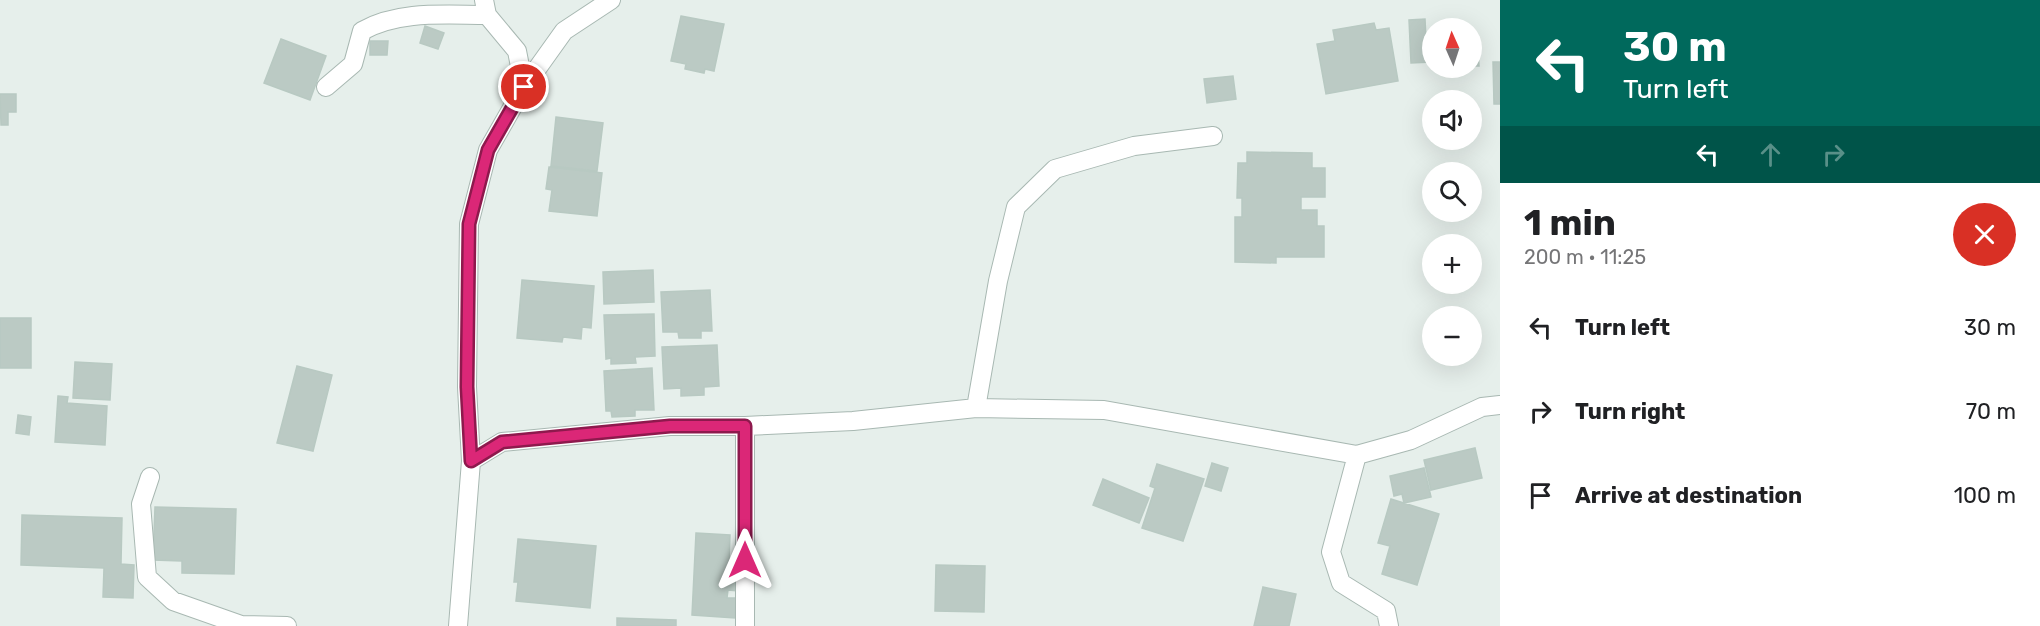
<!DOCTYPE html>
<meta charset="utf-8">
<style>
:root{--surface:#fff;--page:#f2f2f2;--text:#202124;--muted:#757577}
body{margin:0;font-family:Rubik,sans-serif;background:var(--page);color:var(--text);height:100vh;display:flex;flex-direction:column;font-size:22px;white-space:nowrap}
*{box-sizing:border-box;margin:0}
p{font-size:20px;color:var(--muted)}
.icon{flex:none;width:33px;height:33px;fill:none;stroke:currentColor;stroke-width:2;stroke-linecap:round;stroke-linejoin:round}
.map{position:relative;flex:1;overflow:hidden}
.drawer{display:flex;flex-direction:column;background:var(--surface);width:540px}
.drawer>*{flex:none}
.banner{background:#00695c;color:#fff;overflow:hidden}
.needle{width:39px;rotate:357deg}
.fabs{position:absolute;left:1422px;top:18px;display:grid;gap:12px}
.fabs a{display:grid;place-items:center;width:60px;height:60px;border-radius:50%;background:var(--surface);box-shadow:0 6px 24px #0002;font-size:30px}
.pin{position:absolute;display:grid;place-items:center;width:51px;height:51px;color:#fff;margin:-26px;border:3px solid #fff;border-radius:50%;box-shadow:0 2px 6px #0007}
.me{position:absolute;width:66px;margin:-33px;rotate:0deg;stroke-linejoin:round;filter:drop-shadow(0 0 4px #0008)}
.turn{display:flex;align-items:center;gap:21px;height:126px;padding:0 24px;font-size:27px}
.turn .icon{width:78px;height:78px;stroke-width:2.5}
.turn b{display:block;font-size:42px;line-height:51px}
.lanes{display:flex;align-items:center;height:57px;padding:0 24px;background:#0003;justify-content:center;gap:30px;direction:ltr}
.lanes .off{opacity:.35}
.round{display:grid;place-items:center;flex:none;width:63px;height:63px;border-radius:32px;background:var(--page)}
.head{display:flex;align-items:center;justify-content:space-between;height:102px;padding:0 24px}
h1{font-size:36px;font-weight:700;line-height:45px}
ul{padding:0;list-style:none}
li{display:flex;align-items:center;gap:18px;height:84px;padding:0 24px}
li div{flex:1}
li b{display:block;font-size:22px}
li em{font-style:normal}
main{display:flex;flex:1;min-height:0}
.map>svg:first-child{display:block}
.building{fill:#bbcac4;stroke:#b8c9c2;stroke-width:1.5}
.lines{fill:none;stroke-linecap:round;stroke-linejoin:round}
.street-casing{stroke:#a8b8b2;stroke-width:20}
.street{stroke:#fff;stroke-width:18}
.route-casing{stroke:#8e194d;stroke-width:15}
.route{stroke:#db2777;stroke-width:10}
</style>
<main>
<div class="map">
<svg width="1500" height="626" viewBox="0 0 1500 626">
<rect width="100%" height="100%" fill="#e6efeb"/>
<path class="building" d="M681,16L724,24L714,71L705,69L704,73L685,69L686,64L671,61Z
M1425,19L1426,39H1432V62L1411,63L1409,20Z
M1374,23L1376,30L1389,28L1398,81L1326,94L1317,44L1335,41L1333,30Z
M425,26L444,33L438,49L420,43Z
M1472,35H1477L1479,66H1472Z
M281,39L326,56L310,100L264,83Z
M370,41H388L387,55H370Z
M1493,62H1500V104H1494Z
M1233,76L1236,99L1207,103L1204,79Z
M0,94H16V112H8V125H1Z
M556,117L603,123L597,171L551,166Z
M1247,152L1312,153V168H1325V197H1301V210H1317V226H1324V257H1276V263L1235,262V217H1242V198H1237L1238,163H1247Z
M549,167L602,173L597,216L549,211L552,190L546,189Z
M653,270L654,302L604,304L603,272Z
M522,280L594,286L591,328L582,327L581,339L563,337L562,342L517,338Z
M710,290L712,331H701V338H679L678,332H663L661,292Z
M654,314L655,356L635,357L636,363L611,364V358L606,359L604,315Z
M0,318H31V368H0Z
M717,345L719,386L704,387V395L681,396V388L664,389L662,347Z
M75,362L112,364L110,400L73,398Z
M297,366L332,375L313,451L277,443Z
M652,368L654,410H635V416L612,417L611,411H606L604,371Z
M58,396L68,397L67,403L107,406L105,445L55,442Z
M18,415L31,417L29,435L16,433Z
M1475,448L1482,478L1431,490L1424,460Z
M1212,463L1228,468L1221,491L1205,486Z
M1157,464L1204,479L1183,541L1142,528L1155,488L1150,486Z
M1424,468L1431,497L1404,503L1402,494L1394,496L1390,476Z
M1103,479L1149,498L1139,523L1093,505Z
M1391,499L1439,514L1417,585L1382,574L1390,546L1378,543Z
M155,507L236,509L234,574L182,573V561L153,560Z
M22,515L122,518L121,564L134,565L133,598L103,597L104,568L21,565Z
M696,533L730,535L729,563H739L738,591L728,590L727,598H736L735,618L692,615Z
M518,539L596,546L590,608L516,601L518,582H514Z
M936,565L985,566L984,612L935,611Z
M1263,587L1296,594L1289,626H1254Z
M617,618L676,620V626H617Z"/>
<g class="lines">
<defs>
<path id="street" d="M326,87L353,64L362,31C399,10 446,15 487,15
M524,87L564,31L611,0
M976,408L998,281L1016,207L1055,169L1134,146L1213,136
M745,426V626
M1357,455L1331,552L1341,583L1386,611L1389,626
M471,461L502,442L670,426H745L853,421L976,408L1104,410L1357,455L1411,440L1482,407L1500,405
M150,477L141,504L147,577L173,601L241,625L287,626
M458,626L471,461L467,387L469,224L488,150L524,87L517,51L487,15L484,0"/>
</defs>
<use href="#street" class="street-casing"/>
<use href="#street" class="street"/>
</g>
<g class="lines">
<defs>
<path id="route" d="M524,87L488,150L469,224L467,387L471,461L502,442L670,426H745V560"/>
</defs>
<use href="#route" class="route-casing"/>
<use href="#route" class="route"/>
</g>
</svg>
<div class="fabs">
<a><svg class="needle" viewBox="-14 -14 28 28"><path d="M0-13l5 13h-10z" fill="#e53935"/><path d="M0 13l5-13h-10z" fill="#757577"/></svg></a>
<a><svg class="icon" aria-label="sound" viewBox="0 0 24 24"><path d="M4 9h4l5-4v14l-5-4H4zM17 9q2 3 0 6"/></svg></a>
<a><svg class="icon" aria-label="search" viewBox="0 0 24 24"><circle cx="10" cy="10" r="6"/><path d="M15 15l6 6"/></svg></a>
<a>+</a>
<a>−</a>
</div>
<div class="pin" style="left:524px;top:87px;background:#d93025"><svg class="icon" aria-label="arrive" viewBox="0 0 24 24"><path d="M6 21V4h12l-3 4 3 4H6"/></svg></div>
<svg class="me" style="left:745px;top:560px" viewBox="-20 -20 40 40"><path d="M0-17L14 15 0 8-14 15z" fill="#db2777" stroke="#fff" stroke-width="4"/></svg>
</div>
<section class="drawer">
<div class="banner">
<div class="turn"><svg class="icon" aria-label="left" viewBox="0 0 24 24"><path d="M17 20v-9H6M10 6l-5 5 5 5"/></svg><div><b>30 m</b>Turn left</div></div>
<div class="lanes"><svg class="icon" aria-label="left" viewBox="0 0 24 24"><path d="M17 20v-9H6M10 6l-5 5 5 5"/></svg><svg class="icon off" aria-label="ahead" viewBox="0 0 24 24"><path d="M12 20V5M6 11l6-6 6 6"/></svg><svg class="icon off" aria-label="right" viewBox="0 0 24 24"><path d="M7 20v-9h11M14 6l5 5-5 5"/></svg></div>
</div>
<div class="head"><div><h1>1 min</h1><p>200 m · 11:25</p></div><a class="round" style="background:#d93025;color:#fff"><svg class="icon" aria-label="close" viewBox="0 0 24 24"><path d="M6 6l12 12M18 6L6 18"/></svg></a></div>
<ul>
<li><svg class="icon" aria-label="left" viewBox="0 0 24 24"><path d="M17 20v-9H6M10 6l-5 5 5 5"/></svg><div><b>Turn left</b></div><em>30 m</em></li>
<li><svg class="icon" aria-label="right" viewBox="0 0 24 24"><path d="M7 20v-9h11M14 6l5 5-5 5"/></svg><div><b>Turn right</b></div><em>70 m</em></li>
<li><svg class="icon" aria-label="arrive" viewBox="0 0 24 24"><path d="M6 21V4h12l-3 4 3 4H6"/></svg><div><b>Arrive at destination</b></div><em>100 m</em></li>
</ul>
</section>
</main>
